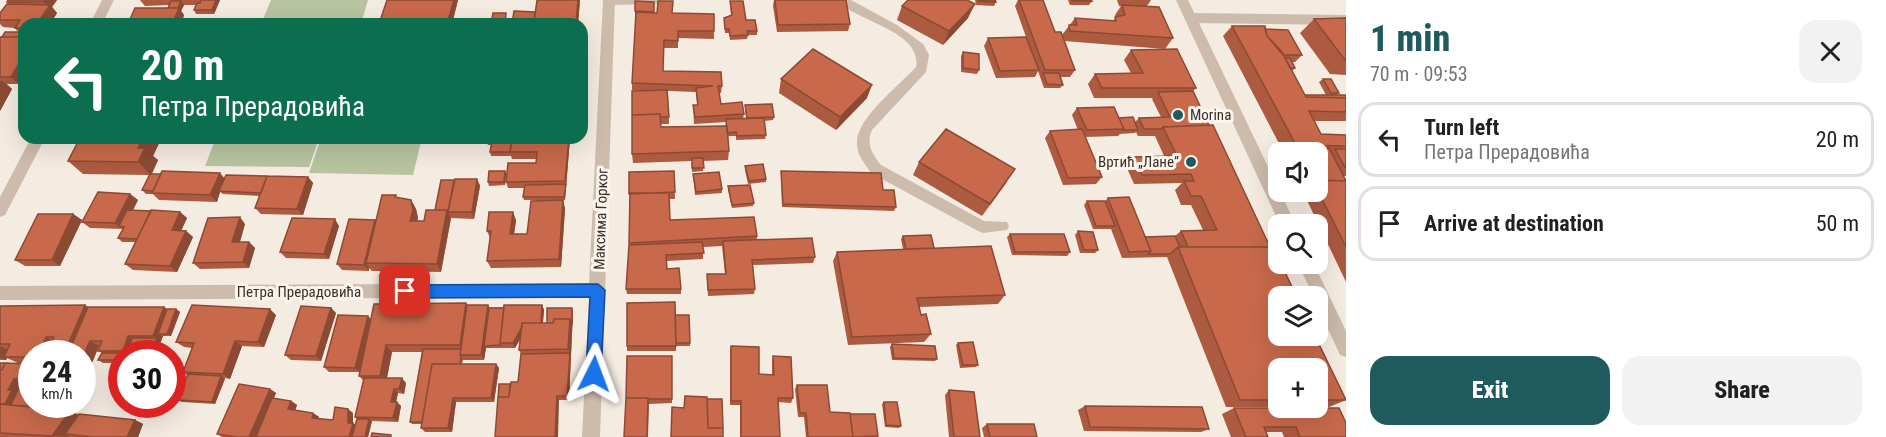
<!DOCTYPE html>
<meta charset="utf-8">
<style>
:root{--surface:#fff;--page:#f2f2f2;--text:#202124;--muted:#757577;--line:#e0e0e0;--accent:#1f5a5e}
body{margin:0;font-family:"Roboto Condensed",sans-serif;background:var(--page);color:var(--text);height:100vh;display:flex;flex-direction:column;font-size:22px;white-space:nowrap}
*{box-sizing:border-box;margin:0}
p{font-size:20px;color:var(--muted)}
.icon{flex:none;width:33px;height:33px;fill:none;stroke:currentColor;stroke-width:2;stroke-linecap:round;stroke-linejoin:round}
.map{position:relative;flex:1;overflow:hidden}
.drawer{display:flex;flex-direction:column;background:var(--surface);width:540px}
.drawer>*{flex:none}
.guide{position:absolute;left:18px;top:18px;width:570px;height:126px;border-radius:18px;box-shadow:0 6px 24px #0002;background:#0b6e4f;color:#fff;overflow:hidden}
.tools{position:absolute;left:1268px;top:142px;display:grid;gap:12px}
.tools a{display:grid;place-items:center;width:60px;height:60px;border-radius:12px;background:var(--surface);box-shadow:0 6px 24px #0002;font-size:30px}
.speed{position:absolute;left:18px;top:340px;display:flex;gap:12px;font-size:30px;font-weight:700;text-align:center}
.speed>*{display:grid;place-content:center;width:78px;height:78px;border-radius:50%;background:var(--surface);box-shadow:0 6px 24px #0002;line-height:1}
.speed small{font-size:15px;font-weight:400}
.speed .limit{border:9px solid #d22;background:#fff;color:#111}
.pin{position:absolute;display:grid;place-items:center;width:51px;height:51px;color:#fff;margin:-26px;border-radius:12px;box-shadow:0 3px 9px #0006}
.me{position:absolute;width:66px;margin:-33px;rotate:3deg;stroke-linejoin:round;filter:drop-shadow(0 0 4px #0008)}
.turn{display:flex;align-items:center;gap:21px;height:126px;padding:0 24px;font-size:27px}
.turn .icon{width:78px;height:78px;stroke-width:2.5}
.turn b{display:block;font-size:42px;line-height:51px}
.round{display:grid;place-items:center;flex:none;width:63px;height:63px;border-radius:18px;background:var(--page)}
.summary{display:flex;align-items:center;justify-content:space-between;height:102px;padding:0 24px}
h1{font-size:36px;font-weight:800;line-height:45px;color:var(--accent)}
.cta{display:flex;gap:12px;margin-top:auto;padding:12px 24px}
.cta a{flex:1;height:69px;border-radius:18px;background:var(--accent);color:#fff;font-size:24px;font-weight:800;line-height:69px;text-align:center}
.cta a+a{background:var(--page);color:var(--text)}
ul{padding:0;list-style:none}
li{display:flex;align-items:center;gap:18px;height:75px;margin:0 12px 9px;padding:0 12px;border:3px solid var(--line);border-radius:18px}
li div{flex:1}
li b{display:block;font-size:22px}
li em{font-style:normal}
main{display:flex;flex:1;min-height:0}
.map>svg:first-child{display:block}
.green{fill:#b8c4a0}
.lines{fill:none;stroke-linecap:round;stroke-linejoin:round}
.service{fill:#cdbbac;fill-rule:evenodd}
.minor{fill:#cdbbac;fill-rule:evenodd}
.tertiary{fill:#cdbbac;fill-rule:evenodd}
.wall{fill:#ac5a40;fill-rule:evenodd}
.shaded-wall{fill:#8c4a34}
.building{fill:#c8694b;stroke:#8c4a34;stroke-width:1.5}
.route{fill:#1a73e8;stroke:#114b97;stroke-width:1.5}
.poi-dot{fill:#1f5a5e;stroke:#fbf5ee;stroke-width:2}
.labels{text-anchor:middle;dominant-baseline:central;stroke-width:6;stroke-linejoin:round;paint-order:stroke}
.poi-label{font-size:15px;fill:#3b302b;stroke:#fbf5ee;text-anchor:start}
.street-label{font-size:15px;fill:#3b302b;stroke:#fbf5ee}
</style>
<main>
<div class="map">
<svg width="1346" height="437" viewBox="0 0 1346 437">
<rect width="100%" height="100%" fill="#f4ebe1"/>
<path class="green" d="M271,0H368L361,24H261Z
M216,138H319L309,167L205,166Z
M321,138H422L413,175L309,173Z"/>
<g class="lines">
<path class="service" d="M604,0H664L658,4L609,5L605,4Z
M836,0H851L897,25L923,44L929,55L926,72L872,130C866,144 872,154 881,165L984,221L1007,222L1009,226L1007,230L983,233L978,231L871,173C865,164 857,155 857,144C855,119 900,85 916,67C923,31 855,21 836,0Z"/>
<path class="minor" d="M102,0H114L102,24H90Z
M603,0H615L600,437H582L589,297L0,300V286L589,283Z
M1190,13L1346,15V25L1190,23L1184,18Z
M31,138H45L5,215L0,217V197Z"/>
<path class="tertiary" d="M1176,0H1188L1296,225H1280Z
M1298,264H1314L1346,331V357L1340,355L1317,305V297H1314Z"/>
</g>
<path class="wall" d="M57,0L52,7L57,13L50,24H24V76L19,84H7L12,89L0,111V37L18,32L15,28L3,27L0,24V13L9,4L7,2Z
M140,0H220L214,14H196L194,10L196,5H184L181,11L184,15L181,24H128L168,8L169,5L145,6Z
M458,0L452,24H379Z
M537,0H580L578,24H512L535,12Z
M774,0H846L850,24L848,31L777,32L773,6Z
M975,0H995L996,2L994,6L976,5Z
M1018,0H1043L1055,32L1062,35L1075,18L1113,21L1116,17L1115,15L1121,6H1119L1117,0H1151L1147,6L1173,38L1165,49L1064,41L1075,70L1070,77H1060L1063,85L1060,88H1044L1038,71L1035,77L996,78L984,46L988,38L1026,37L1015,6Z
M1068,0H1091L1092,1L1089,5H1070Z
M635,1L654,2V13H672L714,31V39L678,38V48H664L663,71L722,86L721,93H719L721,104L744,114L743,119H746L745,105L774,117L773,120L764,121L766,135L765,139L736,140V136H728L729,151L728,160L703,161V171L692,172V161L633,163L632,154L652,91L632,90V83L636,15H635ZM668,91L696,92L697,105H693L694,124L726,122V126L661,127V124H669Z
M730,1L746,20L757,31V35H748L747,39L730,40L729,33H725L724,22V18L731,15Z
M902,6L968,18L943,45L897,20Z
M1346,18V75L1330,74L1300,33L1314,19Z
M1232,26L1265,29L1302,55L1295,62H1292L1295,68L1292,71L1305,95H1326L1319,82L1323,79L1339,93L1336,95H1346V121H1314L1321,134L1346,135V176H1343L1346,181V282L1303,192H1317V153H1284L1223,36Z
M1131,50L1196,88L1193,91L1209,125L1346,400L1329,407H1317V369H1278V407H1226L1167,257L1122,258L1111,229H1093L1084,205L1087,201H1105L1108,198L1145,237L1175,236L1181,231L1203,230L1191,205H1181L1175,190L1182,183L1134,184L1126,166L1134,157L1164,156L1155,136H1138L1136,132L1135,133L1120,134L1118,136L1085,137L1102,177L1096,184L1063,185L1045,138L1050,131L1078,130L1072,115L1077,108L1135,122L1139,118L1161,117L1152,99L1153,98H1094L1088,84L1095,74L1131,73L1124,60Z
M963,52L979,70L977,74L961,72V56Z
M781,79L867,98L836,130L779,93Z
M80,138H166V139H161L153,156L158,160L152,174L225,178L267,176L308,177L313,183L303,215L261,214L255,208L259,196L223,194L220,192L217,202L159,200L153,194H146L142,190L149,175L83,174L68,161Z
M487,138H570L565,200H524L523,197L524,188H508L506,182L536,163L537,159H512L511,156H491L490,152L491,145H488L486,141Z
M919,162L1007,182L982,216L913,175Z
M745,166L766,179V182L748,184L745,170Z
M505,171L506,174L505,185L489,186L488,182Z
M674,171L675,199H669L670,220L757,236V240L815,257L813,263L753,265L755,289L754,294L708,296L707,274H725L722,246L703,247V259L667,261V269L681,289V294H627L626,289L629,245L630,198Z
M781,171L883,190L896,207L894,211L782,207L781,175Z
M693,174L722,189V193L695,195Z
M477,179L480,186L474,219L451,218L441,272L372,271L369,268V271L342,270L337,264L397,198L411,200L416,209L418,218L417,221H424L435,210Z
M728,186L754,203L753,206L732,208L728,190Z
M130,194L138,200L133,210L180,212L187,218L181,230L186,231L193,237L177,272L133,270L125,264L136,242H122L118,238L123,229L90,228L82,222Z
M563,200L565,209L561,267L491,268L487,261L490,238L487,231L516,220L514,234H527Z
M73,214L82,220L60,266H25L15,260Z
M245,224L240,242H249L255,248L249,268L200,269L193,263Z
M339,226L329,259L286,258L280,252Z
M1078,231L1098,250L1095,253H1080L1075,235Z
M1010,234L1070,252L1067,256L1012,255L1007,237Z
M903,236L934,248L1005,295L998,304L919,307L921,315L931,334L924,342L848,345L833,261L837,252L903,249L901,239Z
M466,303L467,305H488L489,308L542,305L544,310L543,323H547L573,311L569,400H559L510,384L518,382L521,354L519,350L521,338L515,348H486L484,360H463L462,364H496L499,368L494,402H456L452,432H425L421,428L422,424H412L410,422L422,352H392L387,378L406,383L404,394L398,393L396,402L401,406L398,422L372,421L368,437H222L217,434L270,389L276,393L274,398L291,401L297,405L295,410L313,413L319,417L318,419L333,420L353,413V423L355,425L357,419L355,417L364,381L359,376L360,372H329L324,367L371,319Z
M85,305L88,307H164L167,309H176L180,312L171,336H163L156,354H122V363H103L98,360L102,353L98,351L100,346H99L89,370H82V354H32V363H18L7,358L6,360H0V306Z
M331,308L336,313L321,361L291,360L285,355Z
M276,315L264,347L242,346L230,379L225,378L215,404L182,402L177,400L187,375L183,372L192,348L184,347L176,342Z
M675,315H689L690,346H676V351H627V346Z
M958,343L978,365L976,367L960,368L956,345Z
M892,344L937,359L935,361L892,360L890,347Z
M731,346L759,374L772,375V361L773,356L793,398L791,403L778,402L780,437H740V405H730V351Z
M672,356V403L649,404L648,437H624Z
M0,363L32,364V405L41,408L79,414L135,420L143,424L138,437H0Z
M797,385L830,412L850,414L878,436L877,437H806L804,417H798L795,389Z
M949,390L980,437H949L945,395Z
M884,402L901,426L899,428L885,427L882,404Z
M1085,406L1209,429L1201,432L1084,431L1078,410Z
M1234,408L1346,437H1284L1282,432H1266L1268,437H1231L1222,414Z
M987,424L1037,437H984L982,428Z"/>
<path class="shaded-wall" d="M45,0H57L52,7L57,13L50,24H37L48,7L44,2Z
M216,0H220L214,14L212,10Z
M454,0H458L452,24H450L448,20Z
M578,0H580L578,24H576Z
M181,1L184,5L181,11L184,15L181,24H172Z
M975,4L968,18L943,45L949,31Z
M24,55V76L19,84L11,77Z
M1,80L12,89L0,111V82Z
M872,85L867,98L836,130L840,117Z
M143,138H160L161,139L153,156L158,160L151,175L138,162V148Z
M569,138H570L565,200L564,197L566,184L565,181Z
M505,171L506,174L505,185L504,182Z
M220,173L226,180L219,191L220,192L217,202L210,195Z
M308,177L313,183L303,215L297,209Z
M477,179L480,186L474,219L472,212Z
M130,194L138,200L124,227L119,226L115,223Z
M411,200L416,209L418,218L415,229L410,221Z
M563,200L565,209L561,267L559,259Z
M447,210L451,218L441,272L437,264Z
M180,212L187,218L179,236L172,230Z
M513,212L516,220L513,242L510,234Z
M73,214L82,220L60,266L52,260Z
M240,217L245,224L238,248L232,242Z
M335,219L339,226L329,259L324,254Z
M375,220L366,263L369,268V271L364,265Z
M186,231L193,237L177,272L170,266Z
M249,242L255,248L249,268L243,262Z
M466,303L470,311L463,349L460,345Z
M85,305L97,313L79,354H64Z
M488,305L491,310L484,346L486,348L484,360L481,355Z
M542,305L544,310L542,331L540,326Z
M164,307L171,312L158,334L163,336L156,354H152L151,353L157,338L153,336Z
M331,308L336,313L321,361L316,356Z
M572,308L573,311L569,400L567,396L570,353L568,349L570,319Z
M176,309L180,312L171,336L167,334Z
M270,309L276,315L264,347L258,342Z
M368,316L373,321L360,372L355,368Z
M522,326L524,331L515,348L513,343Z
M128,336L137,341L127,353L123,351Z
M46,337L59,344L54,354H38Z
M90,341L99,346L89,370L82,367V359Z
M235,341L242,346L230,379L223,374Z
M386,345L392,352L386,382L380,376Z
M0,346L10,351L4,357L7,358L6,360L0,358Z
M496,364L499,368L494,402L491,398Z
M221,376L225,379L215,404L212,402Z
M402,378L406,383L404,394L399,389Z
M14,379L24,383L15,410L4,407L8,390Z
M270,389L276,393L258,437H249Z
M394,389L398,393L395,406L391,402Z
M557,396L559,400L558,437H555Z
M453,398L456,402L452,432L448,428Z
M291,401L297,405L294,414L288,409Z
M397,402L401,406L398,422L393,418Z
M36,405H43L39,414L33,412Z
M348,409L353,413V423L358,427L356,437H349L348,423Z
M70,411L88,419L65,434L71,437L52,436Z
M313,413L319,417L317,422L312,418Z
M369,419L372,421L368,437H365Z
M135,420L143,424L138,437H127Z"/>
<path class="building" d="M8,0H45L44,2H7Z
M201,0H216L212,10H194L197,3H200Z
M387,0H454L448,20L401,19L399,24H379Z
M537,0H578L576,23H534Z
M775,0H846L850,24L778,25Z
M908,0H967L975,4L949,31L902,6Z
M978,0H995L996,2L978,1Z
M1019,0H1043L1055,32H1061L1075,70H1045Z
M1072,0H1091L1092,1H1072Z
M171,1H181L178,8H168Z
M635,1L654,2V12L635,11Z
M658,1H673L672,13L714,14V31H678V41L664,40L663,71L721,72L722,86H718L721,104L742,102L744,114L695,117L693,105H698L696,88L713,86L632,83L636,12L657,13Z
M730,1H743L746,20H755L757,31H747L748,35L730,36L729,29H725L724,18L732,15Z
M7,4L50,5L37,24H24V28H15L20,20H0V13Z
M1122,5L1159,7L1173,38L1070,31L1069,25H1077L1075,18L1116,21L1115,17L1125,15Z
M135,8H179L172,24H128Z
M514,11L535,12L534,24H512Z
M493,13H506L505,24H491Z
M1346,18V60H1345L1314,19Z
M1232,26H1265L1267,36L1282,52L1306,97L1346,98V112L1309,111L1321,134L1346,135V146L1296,145Z
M1265,29L1288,30L1302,55H1283L1267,36Z
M5,32H24V37H2Z
M0,37H24V55L11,77H0Z
M1026,37L1039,70L1000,71L988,38Z
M813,49L872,85L840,117L781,79Z
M1177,49L1196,88H1102L1095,74L1143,73L1131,50Z
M963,52L979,54V70L963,68Z
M1285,58H1290L1295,68H1290Z
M1043,73H1059L1063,85L1047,84Z
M1323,79H1331L1339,93H1331Z
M667,90L669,117H660V114L632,115V91Z
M1193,91L1209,125L1163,127L1161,129H1144L1139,118L1170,117L1158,92Z
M1305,95H1346V98L1306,97Z
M772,104L774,117L747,118L745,105Z
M1114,107L1124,129L1087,130L1077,108Z
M660,114L661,127L727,126L729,151L632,154V115Z
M1133,117L1138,130H1123L1124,129L1119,118Z
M764,118L766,135L737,136L736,132L727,133L726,119Z
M1213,125L1270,247H1188L1181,231L1217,230L1201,196H1191L1184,181H1194L1191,174L1142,175L1134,157L1177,156L1163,127Z
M946,129L1015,169L990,204L919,162Z
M1082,129L1102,177L1068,178L1050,131Z
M80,138H143L138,148H145L138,162L68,161Z
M487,138H502L503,141H512L510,152H490L492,141H486Z
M512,138H569L565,181L506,182L508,163H536L537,152H510Z
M1293,148H1329L1346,181L1317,180V153H1295Z
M1335,149H1346V169Z
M692,158H703L704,168H692Z
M763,164L766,179L749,181L745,166Z
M162,171L220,173L210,195L152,193Z
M489,171H505L504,182H488Z
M674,171L675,192L629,194V172Z
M781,171L881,173L883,190H894L896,207L783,204Z
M719,172L722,189L696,192L693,174Z
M150,174H161L153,191L142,190Z
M226,175L267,176L261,193L219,191Z
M267,176L308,177L297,209L255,208Z
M455,179H477L472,212H448Z
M441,180H454L448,212L447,210H435Z
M1317,180L1346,181V247L1317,189Z
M566,184L564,197H523L525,185Z
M750,185L754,203L732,205L728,186Z
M98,192L130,194L115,223L82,222Z
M630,193H669L670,220L754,217L757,236L629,243Z
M382,195H396L395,197L411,200L413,210L410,221H424L426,210H447L437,264L366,263Z
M1129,197L1151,251L1129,252L1108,198Z
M563,200L559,259L487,261L491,231H487L489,212H513L510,234H527L531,201Z
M1087,201H1105L1115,226H1096Z
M127,210L151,211L137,239L118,238L124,227L119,226Z
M151,210L180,212L172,230L186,231L170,266L125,264Z
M38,214H73L52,260H15Z
M240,217L232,242H249L243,262L193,263L208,218Z
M292,218L335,219L324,254L280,252Z
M349,219L375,220L364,265L337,264Z
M1078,231L1093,232L1098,250H1084Z
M1010,234H1064L1070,252H1015Z
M931,235L934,248L906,249L903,236Z
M1175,236L1180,247H1178L1170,254H1148L1151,251L1145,237Z
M812,238L815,257L752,260L755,289L708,290L707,274H726L723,241Z
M702,242L704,253L666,255L667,269L679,268L681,289H626L629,245Z
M991,246L1005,295L917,298L921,315L926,314L931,334L852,337L837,252Z
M1178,247H1273L1278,258V264H1281L1297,297H1278V336H1315L1346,400H1317V369H1278V400H1240Z
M675,302L676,346H627V303Z
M466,303L460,345H386L380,376H359L374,304Z
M85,305L64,354H46L54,337H46L38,354H32V357H4L10,344H0V306Z
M192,305L270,309L258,342L235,341L223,374L183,372L194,343L176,342Z
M467,305H488L481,355H460Z
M504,305H542L541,323H522V327L513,343H500Z
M301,306L331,308L316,356L285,355Z
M88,307H164L153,336H128L123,351H98L102,341H90L82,359V354H68Z
M489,308H504L500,343L501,345L484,346Z
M547,308H572V325L570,319H554L553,323H547Z
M167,309H176L167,334H158Z
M338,315L368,316L355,368L324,367Z
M675,315H689L690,343H676Z
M554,319H570L568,349L519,350L522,323H553Z
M132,338H157L151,353H127Z
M973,342L978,365H963L958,343Z
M892,344L935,346L937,359L894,358Z
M731,346L759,347V374L774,375L773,356L791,357L793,398H778L780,437H741V401H731Z
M423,349H461L460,355L461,357L460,364H432L422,422H410Z
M102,353H127L126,354H122V360H98Z
M570,353L567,396H557L555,437H495L498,397H509L511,382H518L521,354Z
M627,356H672V399H648V398H626Z
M0,363H9H5L2,370H0Z
M5,363L32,364V371L29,377L14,379L8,390H12L5,404H0V370H2Z
M432,364H496L491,398H453L448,428H421Z
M188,374L221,376L212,402L177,400Z
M364,378H402L399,389H394L391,402H397L393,418L355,417Z
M23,379L32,380V405H36L35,407L11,405Z
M239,384L270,389L249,437H237L217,434Z
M499,384H510L509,397H498V400Z
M797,385H827L830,412L850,413L853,437H808L806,413H800Z
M949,390L974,392L980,437H954Z
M685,396L707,397L708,428H723V437H671L672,407L684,408Z
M272,398L291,401L288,409L313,413L312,418L333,420L335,407L348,409V423H353L349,437H256Z
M626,398H648L647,437H624Z
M707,399H722L723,428H708Z
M884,402H897L901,426L886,425Z
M0,404L70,411L52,436L0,433Z
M1085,406L1202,407L1209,429L1090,427Z
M1234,408H1339L1346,423V437H1300L1296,427H1264L1268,437H1246Z
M79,414L135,420L127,437H93L65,434Z
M850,414H875L878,436L853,437Z
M357,419H369L365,437H352Z
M987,424H1034L1037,437H990Z
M372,433L391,435V437H371Z"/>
<path class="route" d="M598,284L605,290L601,374L599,379L594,381L588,379L586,374L590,297L405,298L398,291L405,285Z"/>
<g class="poi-dot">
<circle cx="1178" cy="115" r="6"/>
<circle cx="1191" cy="162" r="6"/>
</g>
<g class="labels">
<g class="poi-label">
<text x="1190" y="115">Morina</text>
<text x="1179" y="162" text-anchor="end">Вртић „Лане”</text>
</g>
<g class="street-label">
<text transform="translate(601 219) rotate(-88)">Максима Горког</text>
<text x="299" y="292">Петра Прерадовића</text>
</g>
</g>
</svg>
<div class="tools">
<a><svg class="icon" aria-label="sound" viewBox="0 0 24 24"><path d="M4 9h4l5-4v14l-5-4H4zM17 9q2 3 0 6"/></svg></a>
<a><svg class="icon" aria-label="search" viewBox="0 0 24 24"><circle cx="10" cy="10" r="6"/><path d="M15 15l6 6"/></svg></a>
<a><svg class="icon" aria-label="layers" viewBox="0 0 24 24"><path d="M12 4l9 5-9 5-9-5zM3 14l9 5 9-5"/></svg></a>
<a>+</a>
</div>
<div class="speed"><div>24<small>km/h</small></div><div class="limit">30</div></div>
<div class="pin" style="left:405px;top:291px;background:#d93025"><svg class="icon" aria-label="arrive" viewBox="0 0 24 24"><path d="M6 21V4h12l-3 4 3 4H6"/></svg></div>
<svg class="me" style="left:594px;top:374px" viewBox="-20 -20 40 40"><path d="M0-17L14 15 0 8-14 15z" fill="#1a73e8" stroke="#fff" stroke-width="4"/></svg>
<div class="guide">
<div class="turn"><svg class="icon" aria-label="left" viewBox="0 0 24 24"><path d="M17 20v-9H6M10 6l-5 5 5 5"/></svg><div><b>20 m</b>Петра Прерадовића</div></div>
</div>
</div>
<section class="drawer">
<div class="summary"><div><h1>1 min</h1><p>70 m · 09:53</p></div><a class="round"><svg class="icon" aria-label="close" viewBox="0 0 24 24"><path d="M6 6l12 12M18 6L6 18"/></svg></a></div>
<ul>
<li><svg class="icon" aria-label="left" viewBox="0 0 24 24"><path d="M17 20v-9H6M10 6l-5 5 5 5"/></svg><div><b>Turn left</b><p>Петра Прерадовића</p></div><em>20 m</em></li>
<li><svg class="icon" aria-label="arrive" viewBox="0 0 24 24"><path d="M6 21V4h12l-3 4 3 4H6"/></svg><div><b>Arrive at destination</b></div><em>50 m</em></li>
</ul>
<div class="cta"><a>Exit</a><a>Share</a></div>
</section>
</main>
